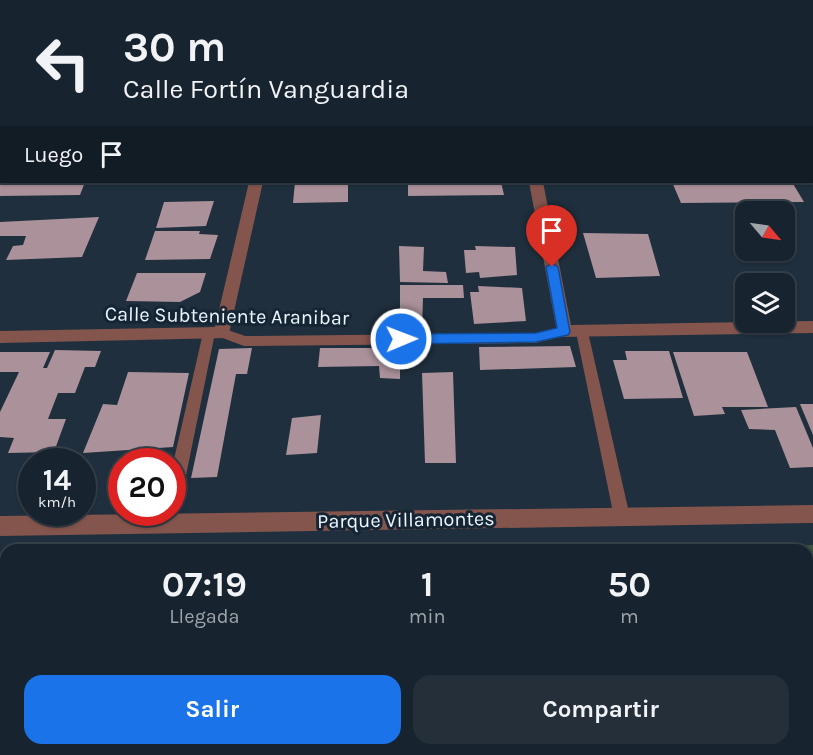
<!DOCTYPE html>
<html lang="es">
<meta charset="utf-8">
<style>
:root{--surface:#17232e;--page:#242f3a;--text:#f1f3f6;--muted:#9ea4aa;--line:#36404a;--accent:#1a73e8}
body{margin:0;font-family:Karla,sans-serif;background:var(--page);color:var(--text);height:100vh;display:flex;flex-direction:column;font-size:22px;white-space:nowrap}
*{box-sizing:border-box;margin:0}
p{font-size:20px;color:var(--muted)}
.icon{flex:none;width:33px;height:33px;fill:none;stroke:currentColor;stroke-width:2;stroke-linecap:round;stroke-linejoin:round}
.map{position:relative;flex:1;overflow:hidden}
.sheet{position:absolute;left:0px;top:544px;width:813px;height:212px;display:flex;flex-direction:column;background:var(--surface);border-radius:18px 18px 0 0;box-shadow:0 2px 4px #0004,0 0 0 2px var(--line)}
.sheet>*{flex:none}
.hud{position:absolute;left:0px;top:0px;width:813px;height:183px;box-shadow:0 2px 4px #0004,0 0 0 2px var(--line);background:#17232e;color:var(--text);overflow:hidden}
.needle{width:39px;rotate:119deg}
.controls{position:absolute;left:735px;top:201px;display:grid;gap:12px}
.controls a{display:grid;place-items:center;width:60px;height:60px;border-radius:12px;background:var(--surface);box-shadow:0 2px 4px #0004,0 0 0 2px var(--line);font-size:30px}
.speed{position:absolute;left:18px;top:448px;display:flex;gap:12px;font-size:30px;font-weight:700;text-align:center}
.speed>*{display:grid;place-content:center;width:78px;height:78px;border-radius:50%;background:var(--surface);box-shadow:0 2px 4px #0004,0 0 0 2px var(--line);line-height:1}
.speed small{font-size:15px;font-weight:400}
.speed .limit{border:9px solid #d22;background:#fff;color:#111}
.pin{position:absolute;display:grid;place-items:center;width:51px;height:51px;color:#fff;margin:-62px -26px;border-radius:50% 50% 50% 0;rotate:-45deg;box-shadow:0 0 6px #0007}
.pin .icon{rotate:45deg}
.me{position:absolute;width:66px;margin:-33px;rotate:89deg;stroke-linejoin:round;filter:drop-shadow(0 0 4px #0008)}
.turn{display:flex;align-items:center;gap:21px;height:126px;padding:0 24px;font-size:27px}
.turn .icon{width:78px;height:78px;stroke-width:2.5}
.turn b{display:block;font-size:42px;line-height:51px}
.then{display:flex;align-items:center;height:57px;padding:0 24px;background:#0003;gap:12px;font-size:22px}
.eta{display:flex;justify-content:space-evenly;align-items:center;height:102px;text-align:center}
.eta b{font-size:36px;font-weight:700;line-height:42px}
.primary-button{display:flex;gap:12px;margin-top:auto;padding:12px 24px}
.primary-button a{flex:1;height:69px;border-radius:18px;background:var(--accent);color:#fff;font-size:24px;font-weight:700;line-height:69px;text-align:center}
.primary-button a+a{background:var(--page);color:var(--text)}
.map>svg:first-child{display:block}
.green{fill:#3a5339}
.building{fill:#ab919a}
.lines{fill:none;stroke-linecap:round;stroke-linejoin:round}
.path{stroke:#73818c;stroke-width:2;stroke-dasharray:2 2;stroke-linecap:butt}
.lane{fill:#84554d;fill-rule:evenodd}
.street{fill:#84554d;fill-rule:evenodd}
.secondary{fill:#b46a5e;fill-rule:evenodd}
.route{fill:#1a73e8;stroke:#114b97;stroke-width:1.5}
.labels{text-anchor:middle;dominant-baseline:central;stroke-width:6;stroke-linejoin:round;paint-order:stroke}
.street-label{font-size:20px;fill:#ebf6ff;stroke:#152533}
</style>
<div class="map">
<svg width="813" height="755" viewBox="0 0 813 755">
<rect width="100%" height="100%" fill="#1f2f3d"/>
<path class="green" d="M813,545V565H807V550H431Z"/>
<path class="building" d="M0,182H85L80,195L0,196Z
M295,182H348V202L293,203Z
M408,182H501L504,195L408,196Z
M672,182H792L804,202L681,203Z
M214,201L206,226L156,228L164,202Z
M99,217L82,257L6,260L13,246L23,245L26,236H0V222Z
M155,231H200L199,234L218,235L210,259L145,260Z
M583,233L648,234L660,276L596,278Z
M399,246L424,247L423,271L446,272L448,283L400,282Z
M475,246L515,247L517,275L480,278L479,272L466,273L464,250H476Z
M137,273H206L200,292L180,302L126,301Z
M400,285H463L464,298H423L422,329H400Z
M478,286L522,288L526,321L474,324L470,292H479Z
M570,346L576,367L480,370L479,347Z
M252,348L247,374H236L217,477L191,478L219,349Z
M320,348H400V379L380,378L379,366L318,367Z
M55,350L101,351L95,367H85L75,393H58L48,419H66L54,452L8,453L14,438L0,437V412L19,372H0V352H50L43,368H47Z
M625,351H669L683,398L624,399L613,360H627Z
M673,352H747L768,407H722L725,414L694,416Z
M128,372L189,373L173,447L83,453L103,404L117,405Z
M453,372L456,463H425L422,373Z
M800,404H813V435Z
M796,407L813,448V467L790,468L775,430L749,429L741,410Z
M321,415L317,453L286,455L292,418Z
M310,750H394L393,755H309Z
M561,750H643L644,755H562Z"/>
<g class="lines">
<path class="path" d="M802,0L804,2"/>
<path class="lane" d="M564,327L569,329L570,332L569,335L535,343L244,346L217,336L216,333L222,328L245,336L535,333Z
M582,327L588,332L630,517L628,522L622,524L616,522L614,517L576,332Z
M209,328L215,333L180,505L177,510L172,512V468L203,333Z
M106,750H126L125,755H105Z
M656,750H676L677,755H657Z"/>
<path class="street" d="M0,10H2V16H0Z
M2,138V149H0V139Z
M812,155H813V165H812Z
M249,182H263L228,338L0,343V331L215,327Z
M529,182H543L571,325L813,321V333L558,337Z
M813,505V523L0,536V516Z
M807,584H813V606H807Z
M0,590H6V612H0Z"/>
<path class="secondary" d="M469,0H480L481,2H470Z
M553,0H564L552,2Z
M688,0H702L703,2H689Z
M725,0H745L724,2Z"/>
</g>
<path class="route" d="M552,263L558,267L570,332L568,335L536,342L401,344L395,339L401,334L536,333L557,328L546,267Z"/>
<g class="labels">
<g class="street-label">
<text transform="translate(227 316) rotate(1)">Calle Subteniente Aranibar</text>
<text transform="translate(406 520) rotate(-1)">Parque Villamontes</text>
</g>
</g>
</svg>
<div class="controls">
<a><svg class="needle" viewBox="-14 -14 28 28"><path d="M0-13l5 13h-10z" fill="#e53935"/><path d="M0 13l5-13h-10z" fill="#9ea4aa"/></svg></a>
<a><svg class="icon" aria-label="layers" viewBox="0 0 24 24"><path d="M12 4l9 5-9 5-9-5zM3 14l9 5 9-5"/></svg></a>
</div>
<div class="speed"><div>14<small>km/h</small></div><div class="limit">20</div></div>
<div class="pin" style="left:552px;top:267px;background:#d93025"><svg class="icon" aria-label="arrive" viewBox="0 0 24 24"><path d="M6 21V4h12l-3 4 3 4H6"/></svg></div>
<svg class="me" style="left:401px;top:339px" viewBox="-20 -20 40 40"><circle r="17" fill="#1a73e8" stroke="#fff" stroke-width="3"/><path d="M0-11L8 9 0 5-8 9z" fill="#fff"/></svg>
<div class="hud">
<div class="turn"><svg class="icon" aria-label="left" viewBox="0 0 24 24"><path d="M17 20v-9H6M10 6l-5 5 5 5"/></svg><div><b>30 m</b>Calle Fortín Vanguardia</div></div>
<div class="then">Luego<svg class="icon" aria-label="arrive" viewBox="0 0 24 24"><path d="M6 21V4h12l-3 4 3 4H6"/></svg></div>
</div>
<section class="sheet">
<div class="eta">
<div><b>07:19</b><p>Llegada</p></div>
<div><b>1</b><p>min</p></div>
<div><b>50</b><p>m</p></div>
</div>
<div class="primary-button"><a>Salir</a><a>Compartir</a></div>
</section>
</div>
